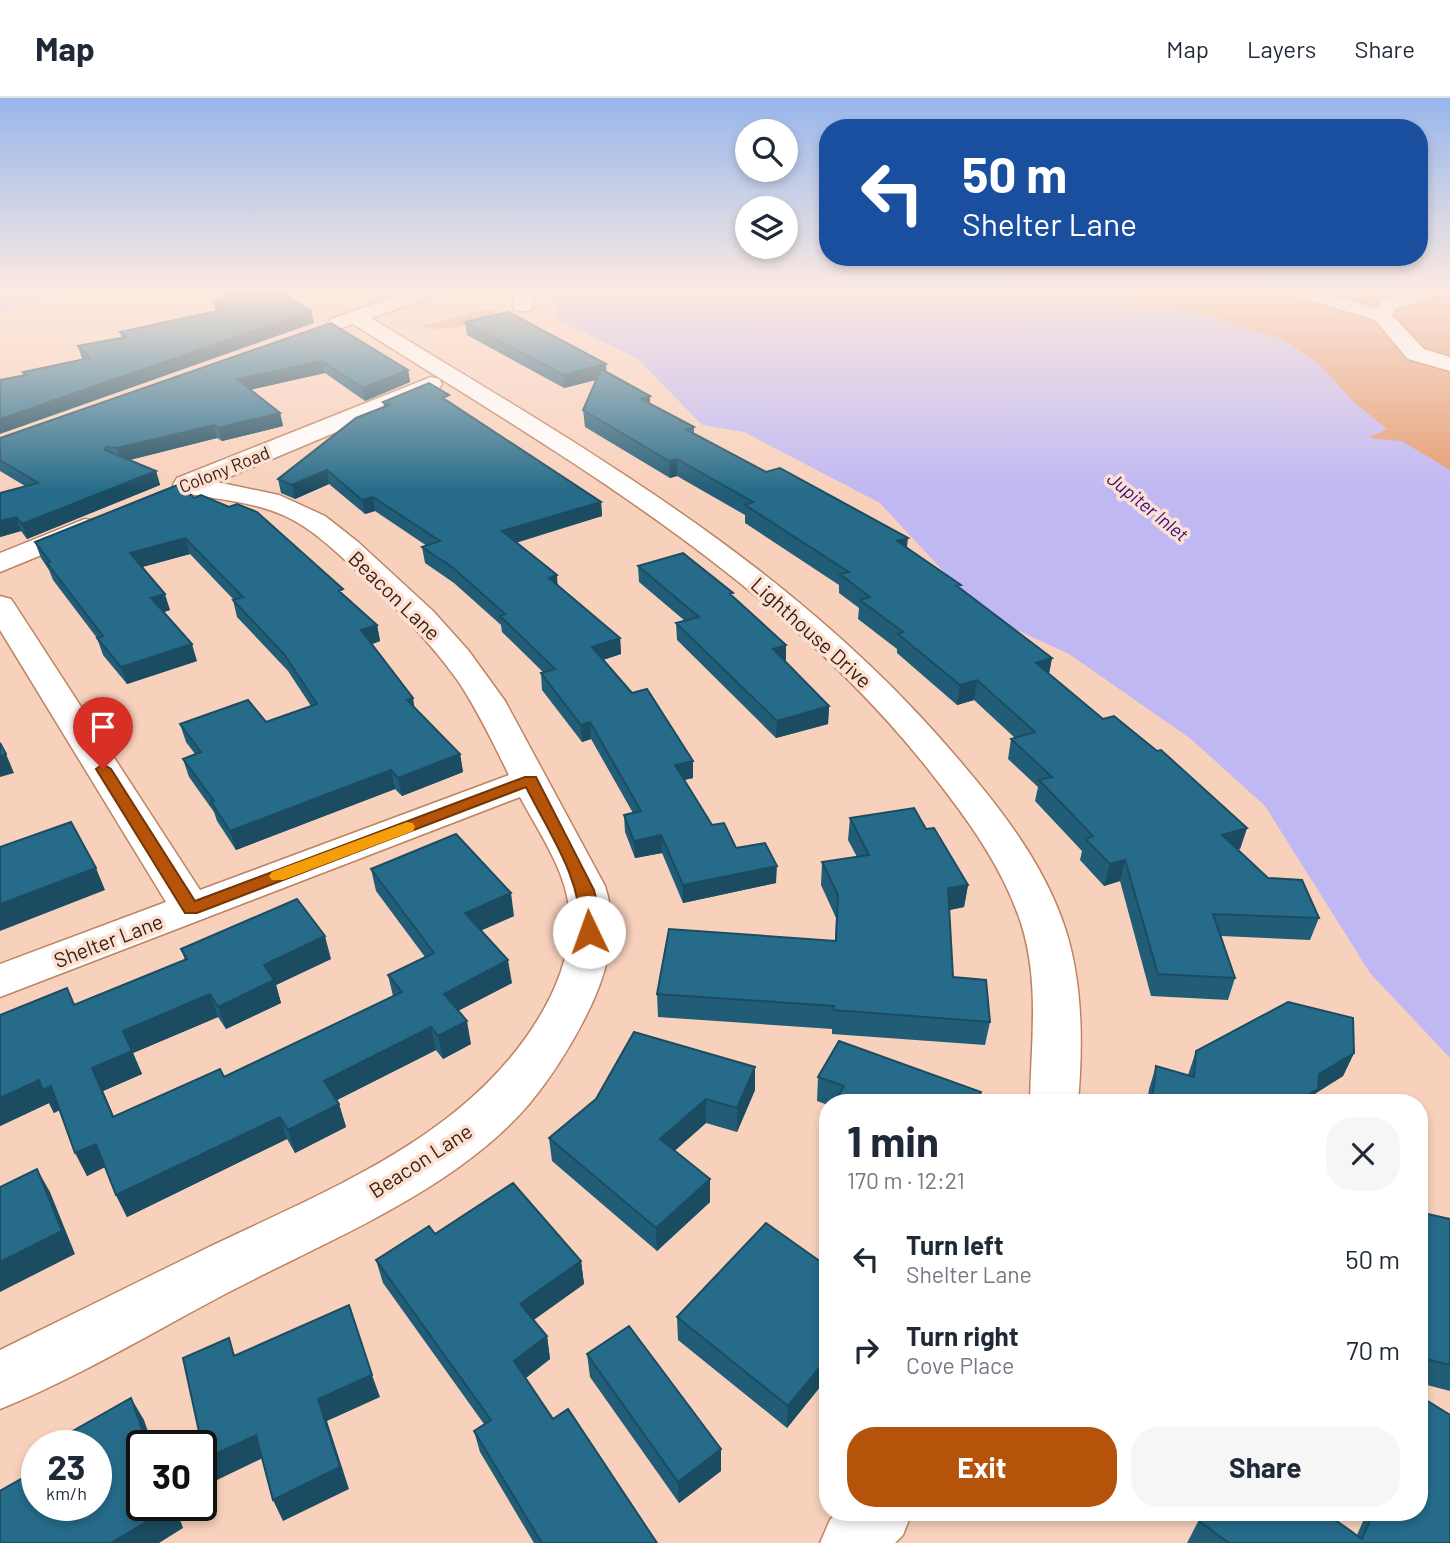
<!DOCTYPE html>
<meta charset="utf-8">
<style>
:root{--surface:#fff;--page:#f6f6f7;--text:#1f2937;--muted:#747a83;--line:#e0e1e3;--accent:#b45309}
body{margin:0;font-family:Barlow,sans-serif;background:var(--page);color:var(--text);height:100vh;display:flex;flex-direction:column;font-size:26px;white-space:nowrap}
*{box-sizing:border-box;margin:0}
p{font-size:23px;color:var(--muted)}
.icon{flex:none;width:38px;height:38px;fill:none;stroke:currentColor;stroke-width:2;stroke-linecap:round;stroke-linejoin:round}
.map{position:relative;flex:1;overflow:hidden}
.drawer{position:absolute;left:819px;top:996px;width:609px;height:427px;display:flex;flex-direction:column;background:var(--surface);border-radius:28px;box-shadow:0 4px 10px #0003}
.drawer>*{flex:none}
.banner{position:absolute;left:819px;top:21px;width:609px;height:147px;border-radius:28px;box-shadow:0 4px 10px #0003;background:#1a4fa0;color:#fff;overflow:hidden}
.tools{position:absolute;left:735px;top:21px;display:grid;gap:14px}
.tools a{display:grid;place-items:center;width:63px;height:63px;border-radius:50%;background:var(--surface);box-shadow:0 4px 10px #0003;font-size:35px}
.speed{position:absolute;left:21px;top:1332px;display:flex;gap:14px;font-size:35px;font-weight:700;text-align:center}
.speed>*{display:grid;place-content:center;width:91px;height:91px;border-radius:50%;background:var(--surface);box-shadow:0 4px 10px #0003;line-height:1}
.speed small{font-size:18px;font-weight:400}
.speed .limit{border:4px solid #111;border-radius:10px;background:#fff;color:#111}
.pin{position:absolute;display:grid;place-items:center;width:60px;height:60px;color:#fff;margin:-72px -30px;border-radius:50% 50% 50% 0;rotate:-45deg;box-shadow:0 0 7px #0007}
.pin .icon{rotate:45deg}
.me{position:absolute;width:77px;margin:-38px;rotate:357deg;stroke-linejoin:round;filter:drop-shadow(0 0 5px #0008)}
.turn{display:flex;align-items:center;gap:24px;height:147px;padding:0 28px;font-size:32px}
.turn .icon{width:91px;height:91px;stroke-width:2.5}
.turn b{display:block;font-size:49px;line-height:60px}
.round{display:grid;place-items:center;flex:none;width:74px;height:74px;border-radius:28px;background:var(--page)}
.summary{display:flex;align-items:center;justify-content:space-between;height:119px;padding:0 28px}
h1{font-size:42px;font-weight:700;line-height:52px}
.action{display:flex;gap:14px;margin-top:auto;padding:14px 28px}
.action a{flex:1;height:80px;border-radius:28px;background:var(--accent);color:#fff;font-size:28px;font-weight:700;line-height:80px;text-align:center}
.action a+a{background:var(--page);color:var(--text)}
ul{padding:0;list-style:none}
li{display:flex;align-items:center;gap:21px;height:91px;padding:0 28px}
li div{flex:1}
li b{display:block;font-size:26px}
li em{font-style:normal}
header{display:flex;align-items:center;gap:42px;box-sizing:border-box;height:98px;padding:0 35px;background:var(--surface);border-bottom:2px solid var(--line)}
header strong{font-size:33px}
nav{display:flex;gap:38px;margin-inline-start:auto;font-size:24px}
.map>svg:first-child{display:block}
.green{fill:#e49c72}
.water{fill:#bfb8f3}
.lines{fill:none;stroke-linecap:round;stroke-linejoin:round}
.minor-casing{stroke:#be8361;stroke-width:3}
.minor{fill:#fff;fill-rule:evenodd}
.wall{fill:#215d77}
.shaded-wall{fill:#1b4c61}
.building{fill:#266c8a;stroke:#1b4c61;stroke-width:2}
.route{fill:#b45309;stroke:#753606;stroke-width:2}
.slow{fill:#f59e0b}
.labels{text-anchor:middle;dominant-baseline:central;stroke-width:7;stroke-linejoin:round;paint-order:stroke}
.far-street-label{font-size:18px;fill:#371f11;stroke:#fce1d3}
.far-water-label{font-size:19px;font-style:italic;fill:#390d80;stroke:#fce1d3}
.street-label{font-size:21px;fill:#371f11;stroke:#fce1d3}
</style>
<header>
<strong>Map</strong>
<nav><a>Map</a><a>Layers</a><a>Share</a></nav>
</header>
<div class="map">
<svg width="1450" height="1445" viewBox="0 0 1450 1445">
<rect width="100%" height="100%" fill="#f8d1bc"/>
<path class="green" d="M1030,191H1450V375Z
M482,212H494L502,216C487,225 435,236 421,228Z"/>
<path class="water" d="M0,191H67L0,215Z
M554,191H1114L1147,202L1123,208L1128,210L1193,213L1283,242L1318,265L1355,305L1387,331L1368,340L1402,343L1450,372V960L1370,875L1265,708L1191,641L1069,556L984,517L880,405L744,334L702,327L638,261L559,222Z"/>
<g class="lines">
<defs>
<path id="minor" d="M417,191H444L442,195L371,220C585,351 795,467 959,662C1001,711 1043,765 1064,827C1083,882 1083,947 1078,1004H1030C1031,944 1040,884 1021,825C1002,767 965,718 928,671C774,477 559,356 353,226L338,231L331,229L328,225L331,221Z
M513,191H531L533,209L530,213H516L513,209Z
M1284,191H1312L1376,210L1380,203L1418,191H1446L1444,195L1395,211L1392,217L1424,251L1450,259V273L1408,261L1375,222L1286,195Z
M431,279L439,281L442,286L439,291L217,384L279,397L325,418L358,444L433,513L468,552L505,603L605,788C620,834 606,879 585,920C569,951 552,978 530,1005C455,1093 328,1142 227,1195C153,1234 77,1280 0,1311V1252C70,1218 139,1183 209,1149C332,1090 474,1036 544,911C561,881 573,844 569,810C565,771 538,733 520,699L0,899V866L166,804L0,532V498L11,501L15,507L200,792L509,677C493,645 478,613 458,583C429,542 393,507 357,473C335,453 313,431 285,418C250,402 213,402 177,393L173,387L177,380Z
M85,421L95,423L99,429L95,435L0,474V455Z
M837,1414H912L903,1437L895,1445H820L830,1422Z"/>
</defs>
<use href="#minor" class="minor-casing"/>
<use href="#minor" class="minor"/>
</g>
<path class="wall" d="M224,195L314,225L24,277L23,274L82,261L78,248L122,240L120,234L216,213L213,202L225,200Z
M465,224L606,274L650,298V306L694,329V336L907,450L1052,560L1049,576L1103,621L1247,730L1240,751L1238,752L1268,780L1319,820L1310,842L1221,838L1235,880L1228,902L1151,898L1120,783L1104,788L1080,762L1082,753L1035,703L1038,689L1008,661L1011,641L1015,640L974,602L957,607L897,555V551L858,521L859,510L839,495V487L745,425V417L677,378L670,380L585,329L583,312L596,282L564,290L467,237Z
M331,225L408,272L410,284L365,303L325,275L250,292L280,315L283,328L222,343L217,340L130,362L156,373L160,387L27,441L21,433L0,439V395L25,388L0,373V340Z
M383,304H450L601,404L602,418L516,445L557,487L620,540L621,556L603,562L693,680L684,682L712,727L776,785L683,805L662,755L635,760L625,734L624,717L633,715L591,641L582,644L542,592L541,575H544L502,534L501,527L454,485L425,465L422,449L427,448L375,413L365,416L329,386L295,401L281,395L278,381L384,309Z
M194,400L345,498L377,527L380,543L372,546L415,611L460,656L463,674L402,698L395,691L236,752L217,723L214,714L189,679L183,661L195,656L186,644L180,626L266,624L311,608L288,573L237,519L233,502H234L190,456L142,469L170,512L164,514L197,563L127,586L103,557L97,540L53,482L49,472L41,460L35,444Z
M638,468L733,499L785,564L829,608L828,626L776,640L677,542L676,525L685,523L639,484Z
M850,720L926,731L968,787L964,809L949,812L953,879L990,924L985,947L832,936V931L658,919L657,896L835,842L836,820L821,787L822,764L857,759L848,742Z
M371,771L514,818L481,832L512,885L458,913L471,946L443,961L436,952L337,1002L339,1006L346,1029L295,1055L287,1041L127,1119L116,1097L105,1069L87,1078L59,1012L54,1015L49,1005L0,1028V917L75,907L185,862L181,851L331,861L276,887L281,905L226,931L218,919L133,955L142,976L103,993L114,1019L224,979L393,898L388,877L425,859L376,793Z
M1196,953L1354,955L1343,978L1316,995L1312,1004H1147L1149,991L1156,968L1188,977Z
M755,969V992L737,1034L706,1025L674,1053L710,1104L657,1153L552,1063L549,1040Z
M818,979L979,1004H828V1007L817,1003Z
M828,1019V1058L819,1055L821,1031Z
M828,1067V1106L820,1102L822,1079Z
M1419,1114L1450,1121V1293L1419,1285Z
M435,1136L581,1163L584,1186L533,1222L547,1238L550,1261L526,1280L553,1321L657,1445H534L480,1354L474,1333L484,1326L383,1185L376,1162Z
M828,1169V1279L787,1330L678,1242L677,1219Z
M587,1256L721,1373L679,1405L590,1279Z
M1426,1302L1450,1445H1187L1203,1414L1357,1437L1367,1414H1419V1311Z"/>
<path class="shaded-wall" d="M311,213L314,225L0,336V321Z
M322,263L325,275L240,294L237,281Z
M606,266L607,279L564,290L563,277Z
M408,272L410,284L365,303L363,290Z
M650,298V314L641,301Z
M280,315L283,328L222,343L218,330Z
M214,327L217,340L121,364L117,350Z
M677,361V378L670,380L669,363Z
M327,372L329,386L295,401L292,387Z
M156,373L160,387L27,441L22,426Z
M373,399L375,413L365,416L362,402Z
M601,404L602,418L503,448L502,433Z
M16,419L21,433L0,439V423Z
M185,440L190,456L135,471L130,455Z
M908,440L906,458L897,443Z
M557,477L558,493L549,480Z
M165,496L170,512L156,517L151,500Z
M377,527L380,543L365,549L361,532Z
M620,540L621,556L593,565L592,549Z
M192,546L197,563L127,586L121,569Z
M786,547V564L773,551Z
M1052,560L1048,580L1036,565Z
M977,582L974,602L957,607L960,587Z
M413,600L416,618L407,602Z
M829,608L828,626L776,640L777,623Z
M590,624L591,641L582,644L581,627Z
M6,656L14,675L0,679V658Z
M460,656L463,674L402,698L398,680Z
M693,663V680L675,684V667Z
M391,672L395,691L236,752L230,733Z
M1247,730L1240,751L1216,758L1222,737Z
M661,737L662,755L635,760L634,743Z
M1125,762L1120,783L1104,788L1110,766Z
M777,768L776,785L683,805V787Z
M96,770L105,792L0,833V806Z
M968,787L964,809L945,813L948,790Z
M511,795L514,818L469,838L465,815Z
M325,838L331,861L276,887L281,905L226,931L218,909L264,867Z
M508,862L512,885L448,918L444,896Z
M210,896L218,919L133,955L142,976L103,993L124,1042L92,970L123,933Z
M467,923L471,946L443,961L438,938Z
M431,929L436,952L331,1005L324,983Z
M1354,955L1343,978L1316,995L1312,1004H1295L1319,976Z
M755,969V992L737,1034V1010Z
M39,982L51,988L62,1011L54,1015L49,1005L0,1028V1000Z
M706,1001V1025L661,1065L660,1041Z
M339,1006L346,1029L295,1055L288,1032Z
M280,1019L287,1041L127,1119L116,1097Z
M96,1046L107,1068L87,1078L75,1055Z
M37,1071L50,1094L75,1156L0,1194V1164Z
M710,1081V1104L657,1153L656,1130Z
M581,1163L584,1186L524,1229L520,1206Z
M547,1238L550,1261L519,1285L514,1263Z
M828,1259V1279L787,1330L788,1308Z
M372,1277L380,1299L327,1323L349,1391L283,1423L273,1402L318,1301Z
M131,1300L144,1322L153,1348H148Z
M256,1337L267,1358L217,1382L205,1361Z
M721,1351V1373L679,1405L678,1384Z
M170,1407H175L183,1430L159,1445H111Z"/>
<path class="building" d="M248,191H275L311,213L0,321V282L26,277L23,274L90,260L78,248L126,239L120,234L226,211L213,202L229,199L224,195Z
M508,214L606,266L563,277L465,224Z
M331,225L408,272L363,290L322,263L237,281L280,315L218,330L214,327L117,350L106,349L105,352L156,373L22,426L16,419L0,423V395L38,385L0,362V340Z
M601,271L650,298L641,301L694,329L687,332L766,374L780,370L908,440L897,443L961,487L957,488L1052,560L1036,565L1103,621L1114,618L1157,653L1161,652L1247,730L1222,737L1268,780L1302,782L1319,820L1213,816L1235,880L1158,876L1125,762L1110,766L1085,741L1093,738L1039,682L1052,679L1011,641L1035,634L977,582L960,587L898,536L903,534L860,502L870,499L840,476L849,474L745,407L753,404L677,361L669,363L583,312Z
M429,285L449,297L443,300L601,404L502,433L557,477L549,480L620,540L592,549L632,595L647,591L693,663L675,667L712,727L724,725L736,750L765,745L777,768L683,787L661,737L634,743L624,717L641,713L590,624L581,627L541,575L555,571L500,518L505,516L452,469L422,449L440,443L373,399L362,402L327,372L292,387L278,381L356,320L389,307L383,304Z
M180,386L194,400L201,397L229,409L237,406L257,414L343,491L339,493L377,527L361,532L413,600L407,602L460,656L398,680L391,672L230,733L211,704L214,703L183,661L201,654L180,626L248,602L266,624L317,606L284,556L233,502L243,499L185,440L130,455L165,496L151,500L192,546L121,569L97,540L103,538L47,465L50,464L35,444Z
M683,455L733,495L730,496L786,547L773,551L829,608L777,623L676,525L699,519L638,468Z
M0,645L6,656L0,658Z
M914,710L926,731L934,730L968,787L948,790L953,879L986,882L990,924L834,912V908L657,896L669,831L836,843L838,797L822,764L869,757L850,720Z
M71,724L96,770L0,806V749Z
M456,736L511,795L465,815L508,862L444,896L467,923L438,938L431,929L324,983L339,1006L288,1032L280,1019L116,1097L96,1046L75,1055L51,988L43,992L39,982L0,1000V917L67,890L74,907L187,861L181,851L297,801L325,838L264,867L274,882L218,909L210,896L123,933L132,953L92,970L113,1019L220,971L224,979L402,894L388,877L434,855L371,771Z
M1288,904L1353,920L1354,955L1319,976L1318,991L1295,1004H1152L1156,968L1194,979L1196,953Z
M634,934L755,969L737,1010L706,1001L660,1041L710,1081L656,1130L549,1040L596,1001Z
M839,943L981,994L976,1004H835L844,988L818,979Z
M828,1019V1034L821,1031Z
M828,1067V1082L822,1079Z
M37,1071L62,1133L0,1164V1089Z
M513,1085L581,1163L520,1206L547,1238L514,1263L553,1321L568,1311L657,1445H542L474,1333L491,1322L376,1162L429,1128L435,1136Z
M1419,1114L1450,1121V1267L1419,1259Z
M766,1125L828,1169V1259L788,1308L677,1219Z
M349,1207L372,1277L318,1301L340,1369L273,1402L256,1337L205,1361L183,1260L229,1240L234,1258Z
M629,1228L721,1351L678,1384L587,1256Z
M131,1300L148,1348H142V1407H170L171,1409L111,1445H0V1393L37,1372V1407H96V1348L48,1347Z
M1426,1302L1450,1317V1445H1229L1199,1423L1203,1414H1324L1362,1441L1374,1414H1419V1316Z"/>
<linearGradient id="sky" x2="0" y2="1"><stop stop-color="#97b6ec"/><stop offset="0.49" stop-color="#fceae1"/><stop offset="1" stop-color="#fceae1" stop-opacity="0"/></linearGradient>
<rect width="1450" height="393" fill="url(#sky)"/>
<path class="route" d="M103,666L111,671L195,803L525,679H536L594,792L599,812L598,834L589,840L580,834C583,782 549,735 526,689L197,815H185L96,671Z"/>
<path class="slow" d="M407,724L413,725L415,729L413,733L283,782H272L269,778L272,774Z"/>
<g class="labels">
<g class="far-street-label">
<text transform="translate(224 371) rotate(-22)">Colony Road</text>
</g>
<g class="far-water-label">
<text transform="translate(1148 408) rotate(39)">Jupiter Inlet</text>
</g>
<g class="street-label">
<text transform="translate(395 497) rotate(44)">Beacon Lane</text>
<text transform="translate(812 534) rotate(42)">Lighthouse Drive</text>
<text transform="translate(108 842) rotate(-21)">Shelter Lane</text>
<text transform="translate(420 1062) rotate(-33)">Beacon Lane</text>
</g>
</g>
</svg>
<div class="tools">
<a><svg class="icon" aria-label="search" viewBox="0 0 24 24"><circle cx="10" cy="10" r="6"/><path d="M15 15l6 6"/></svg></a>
<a><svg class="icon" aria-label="layers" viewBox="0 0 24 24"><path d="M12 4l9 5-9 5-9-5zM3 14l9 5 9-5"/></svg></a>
</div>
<div class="speed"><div>23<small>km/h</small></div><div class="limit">30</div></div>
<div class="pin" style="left:103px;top:671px;background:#d93025"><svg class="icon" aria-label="arrive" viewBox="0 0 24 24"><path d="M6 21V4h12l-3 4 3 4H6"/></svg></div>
<svg class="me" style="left:589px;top:834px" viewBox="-20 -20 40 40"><circle r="19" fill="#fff"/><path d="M0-13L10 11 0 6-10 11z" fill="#b45309"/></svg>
<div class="banner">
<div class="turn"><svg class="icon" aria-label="left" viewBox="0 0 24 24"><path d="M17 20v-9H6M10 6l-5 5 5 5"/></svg><div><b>50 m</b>Shelter Lane</div></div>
</div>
<section class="drawer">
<div class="summary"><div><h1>1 min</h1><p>170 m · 12:21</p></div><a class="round"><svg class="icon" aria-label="close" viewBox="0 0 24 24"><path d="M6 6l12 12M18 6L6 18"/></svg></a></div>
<ul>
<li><svg class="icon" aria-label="left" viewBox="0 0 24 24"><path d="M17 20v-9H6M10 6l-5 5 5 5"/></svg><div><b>Turn left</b><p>Shelter Lane</p></div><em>50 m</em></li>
<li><svg class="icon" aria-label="right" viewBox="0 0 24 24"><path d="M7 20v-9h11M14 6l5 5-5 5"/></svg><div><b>Turn right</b><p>Cove Place</p></div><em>70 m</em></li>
</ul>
<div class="action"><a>Exit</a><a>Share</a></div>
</section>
</div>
